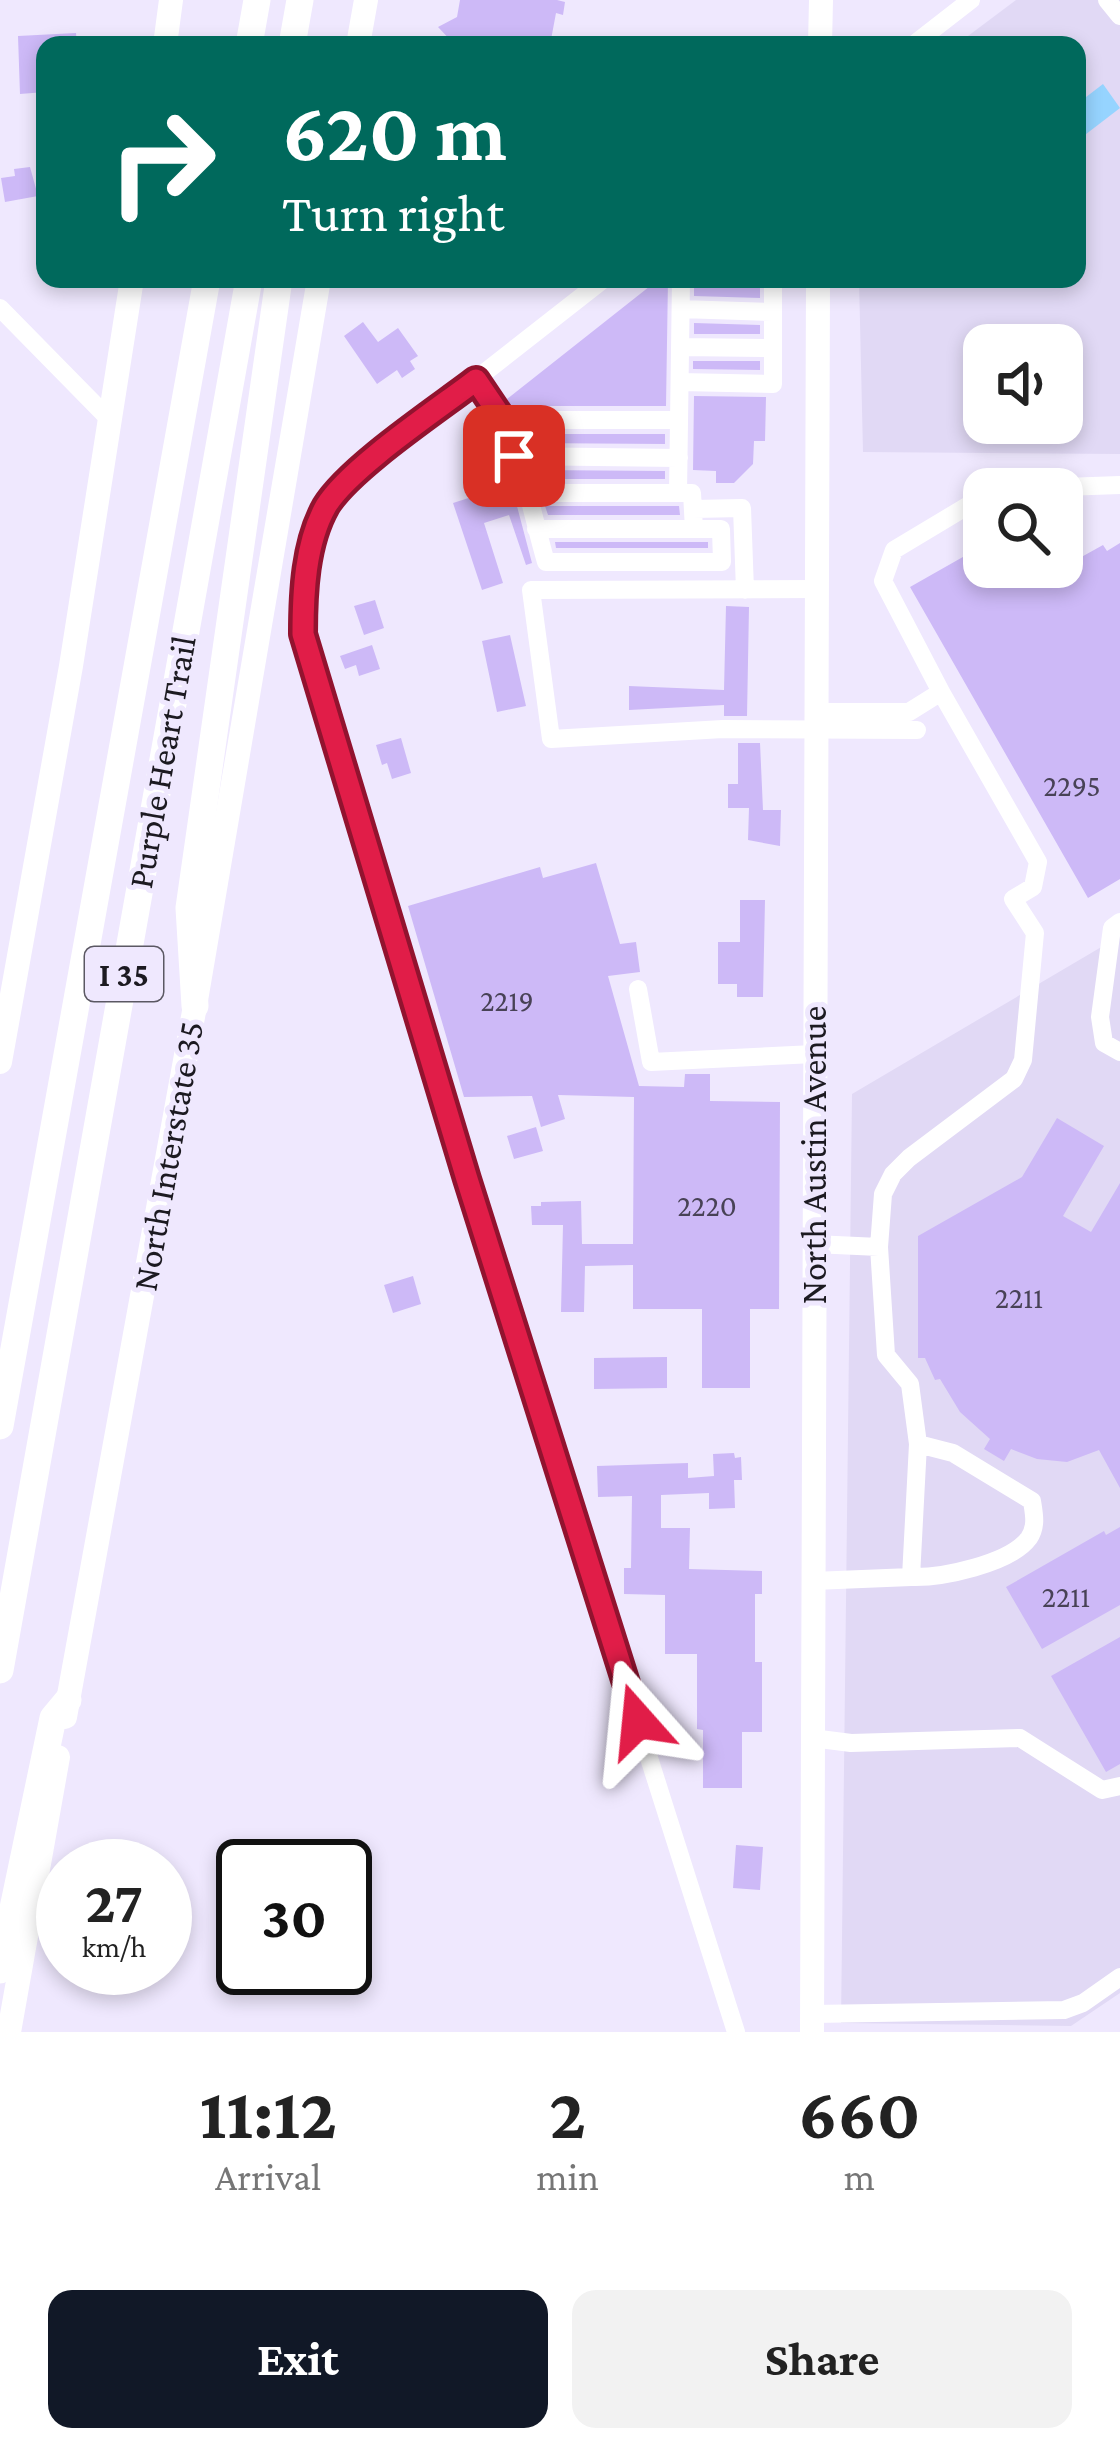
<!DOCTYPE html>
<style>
:root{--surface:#fff;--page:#f2f2f2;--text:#222;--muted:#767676;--accent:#111827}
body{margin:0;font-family:"Crimson Pro",serif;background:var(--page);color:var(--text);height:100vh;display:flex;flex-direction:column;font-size:45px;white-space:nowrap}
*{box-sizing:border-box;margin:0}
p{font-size:39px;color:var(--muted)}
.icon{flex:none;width:66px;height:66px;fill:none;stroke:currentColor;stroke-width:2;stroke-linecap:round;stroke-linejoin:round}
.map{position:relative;height:2032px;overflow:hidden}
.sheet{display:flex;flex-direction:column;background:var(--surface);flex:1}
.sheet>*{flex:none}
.banner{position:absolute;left:36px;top:36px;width:1050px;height:252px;border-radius:24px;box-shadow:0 6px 18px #0003;background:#00695c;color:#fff;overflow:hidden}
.fabs{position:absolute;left:963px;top:324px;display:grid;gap:24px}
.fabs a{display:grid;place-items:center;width:120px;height:120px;border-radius:24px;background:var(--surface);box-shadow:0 6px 18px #0003;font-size:60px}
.speed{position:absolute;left:36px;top:1839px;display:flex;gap:24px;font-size:60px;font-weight:700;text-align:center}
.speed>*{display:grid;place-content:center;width:156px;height:156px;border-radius:50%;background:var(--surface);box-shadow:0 6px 18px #0003;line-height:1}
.speed small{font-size:30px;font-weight:400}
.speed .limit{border:6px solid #111;border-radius:18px;background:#fff;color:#111}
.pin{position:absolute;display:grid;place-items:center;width:102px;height:102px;color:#fff;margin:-51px;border-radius:24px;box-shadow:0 6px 18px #0006}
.me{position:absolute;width:132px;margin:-66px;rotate:342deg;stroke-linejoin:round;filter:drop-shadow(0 0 9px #0008)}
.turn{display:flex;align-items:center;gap:42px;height:252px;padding:0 48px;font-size:54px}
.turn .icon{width:156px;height:156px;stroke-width:2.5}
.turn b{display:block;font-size:84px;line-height:102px}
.eta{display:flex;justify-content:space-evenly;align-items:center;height:204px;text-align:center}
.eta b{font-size:72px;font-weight:700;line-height:84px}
.action{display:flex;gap:24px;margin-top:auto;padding:24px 48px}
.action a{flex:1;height:138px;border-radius:24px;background:var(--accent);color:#fff;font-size:48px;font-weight:700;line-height:138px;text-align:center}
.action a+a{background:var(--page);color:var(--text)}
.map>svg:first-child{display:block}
.built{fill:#e1d9f5;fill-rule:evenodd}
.water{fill:#96d4ff}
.building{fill:#cdb9f7}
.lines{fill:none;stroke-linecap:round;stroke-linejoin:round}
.minor{stroke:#fff;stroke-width:18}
.major{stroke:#fff;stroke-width:24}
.highway{stroke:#fff;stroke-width:27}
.route-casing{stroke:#92132f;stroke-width:30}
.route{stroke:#e11d48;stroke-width:21}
.labels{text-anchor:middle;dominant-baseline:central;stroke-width:10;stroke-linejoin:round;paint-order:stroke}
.number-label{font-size:30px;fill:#484256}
.shield{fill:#efe8fe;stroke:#5b5863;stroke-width:3}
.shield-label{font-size:33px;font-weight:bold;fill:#1c1a21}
.street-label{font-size:36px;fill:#1c1a21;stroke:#efe8fe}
</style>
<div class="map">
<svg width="1120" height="2032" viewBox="0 0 1120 2032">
<rect width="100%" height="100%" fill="#efe8fe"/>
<path class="built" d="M1016,0H1120V454L863,452L859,279H1077V45H956ZM984,345H1062V423H984Z
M1120,936V1993L1071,2026L841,2023L852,1094Z"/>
<path class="water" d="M1103,84L1120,108L1077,141V104Z"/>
<path class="building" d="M460,0H557L565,2L563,15L556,13L550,45H455L438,27L457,17Z
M76,33L77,45H45V92L20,94L18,36Z
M30,167L38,196L5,202L1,178L15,176L14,169Z
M659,279H668L666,406H511L507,399Z
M694,281L760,282V298L694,296Z
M363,322L378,342L398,328L418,356L410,361L415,369L402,378L397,370L377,384L344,336Z
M694,323L760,325V334H694Z
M693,361H760V370L693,369Z
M694,396L766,397L765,441H754L753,464L734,483H716V471L693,470Z
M490,425L509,476L532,563L526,565L509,515L484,523L503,583L482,590L453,503L500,488L481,428Z
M523,434H665V444L527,443Z
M535,470L665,471V479H538Z
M545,506H679L680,515H548Z
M555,542H708V548H556Z
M1120,543V879L1088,898L910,587L984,545V567H1021L1031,585L1103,545L1107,551Z
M375,600L384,628L364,635L354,606Z
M726,606L749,607L747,716H724V705L629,710V686L724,690Z
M510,635L526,706L497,712L482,641Z
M372,645L380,669L359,676L356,665L345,669L340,656Z
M401,738L411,773L392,779L387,763L382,765L376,745Z
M738,743H760L763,810H781L780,846L748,840L749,808H728V784H738Z
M596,863L620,944L636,942L640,972L608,976L639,1086L684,1087L685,1074H710V1101L780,1102L779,1309H750V1388H702V1309H633V1265L585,1266L584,1312H561L563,1225H532L531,1206H541V1202L581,1201L582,1244H633L634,1097L558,1095L565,1119L541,1127L532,1096L464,1097L408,906L540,867L543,878Z
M740,900H765L763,997H737V984H718V942H740Z
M1057,1118L1104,1146L1063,1216L1091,1232L1120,1183V1488L1099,1450L1067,1462L1037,1459L1011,1449L1004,1461L984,1449L990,1439L960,1412L940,1379L935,1380L925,1358H918V1236L1022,1177Z
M536,1127L543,1151L514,1159L507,1136Z
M413,1276L421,1304L393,1313L384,1285Z
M667,1357V1388L594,1389V1358Z
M734,1453L735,1458L741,1457L742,1480H734L735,1508L709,1509V1493L661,1495V1528H690L689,1569L762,1571V1594H755V1662H762V1732H742V1788H703V1730L697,1729V1654H665V1595L624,1594V1568H631L632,1496L598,1497L597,1466L688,1463V1478L714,1476L713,1454Z
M1120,1527V1605L1042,1649L1006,1587L1104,1531L1106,1535Z
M1120,1637V1764L1106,1772L1051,1676Z
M736,1845L763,1847L760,1890L733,1888Z"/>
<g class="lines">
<path class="minor" d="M1107,0L1120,16
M913,45L971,0
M604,279L355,474C346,483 335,492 328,503C304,538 303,593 303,634L516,1339L736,2032
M0,308L112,422
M681,309L773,312
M680,347L773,348
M476,380C485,393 497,406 503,420C523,462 533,518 546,562H722L721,529H536
M680,382L773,384V279
M503,420H679
M514,456L679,458
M1009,489L1120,485
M526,493H692L694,529
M678,493L681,279
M693,509L742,508L745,590
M815,589L531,590L551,739L723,729L917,730
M814,712H909L941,692L883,581L894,550L984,496
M1120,922L1112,928L1100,1017L1104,1043L1120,1052
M638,989L651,1062L814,1054
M814,1244L879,1247
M918,1444L911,1577C941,1578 1010,1564 1029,1538C1037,1526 1034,1514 1032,1501L953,1453L918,1444L910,1384L886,1355L879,1247L883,1194L893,1174L909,1158L1014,1079L1023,1060L1035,933L1013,899L1033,887L1038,862L941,692
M813,1581L911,1577
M812,1738L851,1743L1020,1738L1102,1790L1120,1786
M812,2014L1064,2010L1083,2003L1120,1977"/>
<path class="major" d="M165,45L171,0
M358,45L366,0
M820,45L821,0
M0,1062L71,666L132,279
M65,1717L195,1006L319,279
M9,2032L58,1757
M812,2032L818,279"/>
<path class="highway" d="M249,45L257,0
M292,45L300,0
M195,1006L189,908L279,279
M0,1426L207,279
M0,1670L249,279
M0,1970L53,1718L68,1700"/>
</g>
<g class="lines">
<defs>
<path id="route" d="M514,456L503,420L476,380C438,409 349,468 326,506C305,543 303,593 303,634L467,1179L638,1721"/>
</defs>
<use href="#route" class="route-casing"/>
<use href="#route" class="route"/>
</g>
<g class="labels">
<g class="number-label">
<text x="1072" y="785">2295</text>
<text x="507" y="1000">2219</text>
<text x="707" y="1205">2220</text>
<text x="1019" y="1297">2211</text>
<text x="1066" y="1596">2211</text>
</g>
<rect class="shield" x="85" y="947" width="78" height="54" rx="9"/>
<g class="shield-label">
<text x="124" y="974">I 35</text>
</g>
<g class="street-label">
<text transform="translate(162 762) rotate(-80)">Purple Heart Trail</text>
<text transform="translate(814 1155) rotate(-90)">North Austin Avenue</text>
<text transform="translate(168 1156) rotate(-80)">North Interstate 35</text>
</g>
</g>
</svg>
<div class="fabs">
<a><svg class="icon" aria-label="sound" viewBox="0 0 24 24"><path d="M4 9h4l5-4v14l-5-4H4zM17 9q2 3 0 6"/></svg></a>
<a><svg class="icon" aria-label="search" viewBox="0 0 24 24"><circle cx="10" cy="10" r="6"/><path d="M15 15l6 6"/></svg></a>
</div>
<div class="speed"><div>27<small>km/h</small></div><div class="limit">30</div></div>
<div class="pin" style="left:514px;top:456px;background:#d93025"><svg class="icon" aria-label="arrive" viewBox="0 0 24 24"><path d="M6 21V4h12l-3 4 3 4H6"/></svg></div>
<svg class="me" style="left:638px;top:1721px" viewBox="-20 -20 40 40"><path d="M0-17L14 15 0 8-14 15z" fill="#e11d48" stroke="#fff" stroke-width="4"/></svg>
<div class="banner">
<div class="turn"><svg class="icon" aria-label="right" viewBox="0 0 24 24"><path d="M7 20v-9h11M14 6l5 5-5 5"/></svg><div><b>620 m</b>Turn right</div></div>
</div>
</div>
<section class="sheet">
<div class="eta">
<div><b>11:12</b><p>Arrival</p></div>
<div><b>2</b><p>min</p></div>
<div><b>660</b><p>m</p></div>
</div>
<div class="action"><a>Exit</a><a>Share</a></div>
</section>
